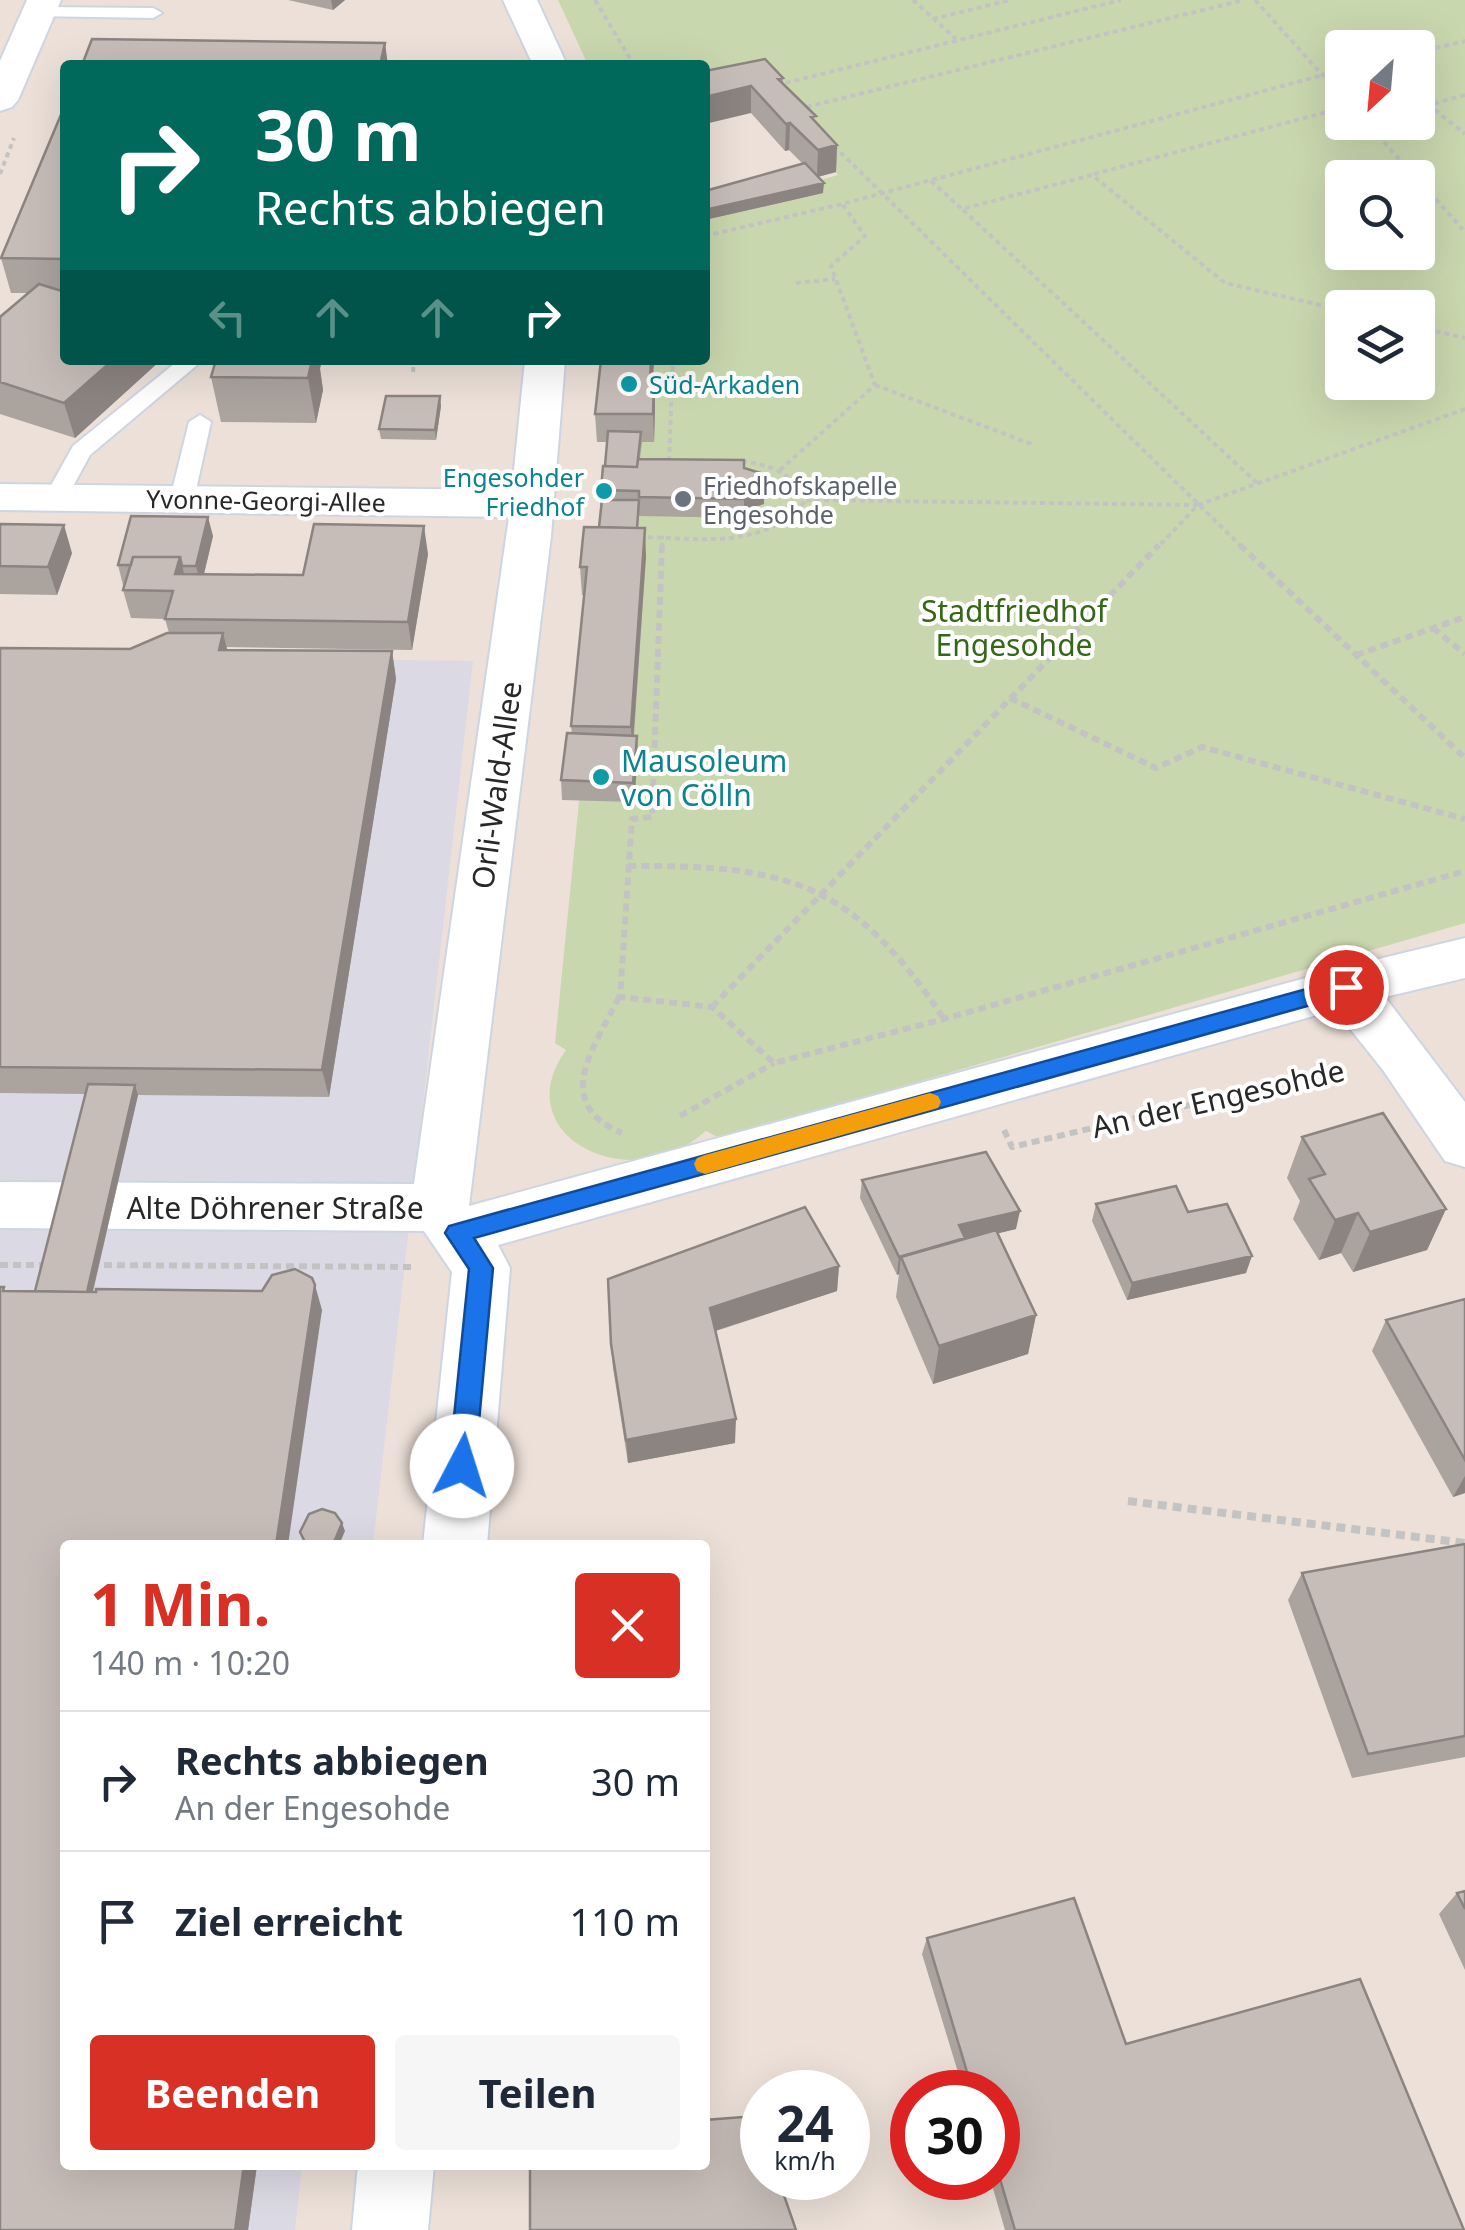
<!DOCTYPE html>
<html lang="de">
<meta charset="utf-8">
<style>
:root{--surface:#fff;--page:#f6f6f7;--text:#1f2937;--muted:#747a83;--line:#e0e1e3;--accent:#d93025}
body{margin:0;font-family:"Noto Sans",sans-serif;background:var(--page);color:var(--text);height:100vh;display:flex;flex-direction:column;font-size:38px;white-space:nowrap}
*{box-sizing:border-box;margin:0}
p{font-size:32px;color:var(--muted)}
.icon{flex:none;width:55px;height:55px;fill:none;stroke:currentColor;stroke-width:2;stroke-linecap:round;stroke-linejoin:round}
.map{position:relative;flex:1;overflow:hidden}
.side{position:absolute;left:60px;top:1540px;width:650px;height:630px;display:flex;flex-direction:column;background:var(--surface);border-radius:10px;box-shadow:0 10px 40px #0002}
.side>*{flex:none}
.top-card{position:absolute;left:60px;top:60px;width:650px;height:305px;border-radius:10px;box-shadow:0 10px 40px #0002;background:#00695c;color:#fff;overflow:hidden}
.needle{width:65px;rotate:206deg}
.controls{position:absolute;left:1325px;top:30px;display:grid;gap:20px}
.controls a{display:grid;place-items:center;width:110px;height:110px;border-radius:10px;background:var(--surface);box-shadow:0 10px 40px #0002;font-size:50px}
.speed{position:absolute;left:740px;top:2070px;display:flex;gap:20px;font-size:50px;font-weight:700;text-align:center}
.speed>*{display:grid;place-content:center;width:130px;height:130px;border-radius:50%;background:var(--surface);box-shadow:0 10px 40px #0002;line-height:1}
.speed small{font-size:25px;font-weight:400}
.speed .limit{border:15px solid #d22;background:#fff;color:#111}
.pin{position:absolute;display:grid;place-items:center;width:85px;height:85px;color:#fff;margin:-42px;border:5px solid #fff;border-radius:50%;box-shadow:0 2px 10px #0007}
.me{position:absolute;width:110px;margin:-55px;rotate:5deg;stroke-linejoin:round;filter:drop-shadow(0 0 8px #0008)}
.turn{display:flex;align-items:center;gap:35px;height:210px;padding:0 30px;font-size:45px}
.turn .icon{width:130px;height:130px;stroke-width:2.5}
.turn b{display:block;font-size:70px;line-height:85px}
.lanes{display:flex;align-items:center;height:95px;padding:0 30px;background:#0003;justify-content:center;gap:50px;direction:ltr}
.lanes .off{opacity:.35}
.round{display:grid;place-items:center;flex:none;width:105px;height:105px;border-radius:10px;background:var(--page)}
.summary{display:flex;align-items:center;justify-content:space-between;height:170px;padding:0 30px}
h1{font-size:60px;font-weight:700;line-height:75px;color:var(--accent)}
.action{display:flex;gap:20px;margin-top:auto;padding:20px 30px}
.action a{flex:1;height:115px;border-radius:10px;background:var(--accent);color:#fff;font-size:40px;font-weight:700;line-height:115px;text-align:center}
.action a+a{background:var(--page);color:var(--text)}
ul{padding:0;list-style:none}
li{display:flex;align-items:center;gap:30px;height:140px;padding:0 30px;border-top:2px solid var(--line)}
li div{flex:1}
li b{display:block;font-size:38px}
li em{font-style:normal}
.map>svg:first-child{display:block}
.industrial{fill:#dbd9e3}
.cemetery{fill:#c9d7ae;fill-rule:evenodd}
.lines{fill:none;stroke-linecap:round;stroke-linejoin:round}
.lane-casing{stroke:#cdd5e2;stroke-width:4}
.street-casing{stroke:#cdd5e2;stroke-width:4}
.secondary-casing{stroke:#cdd5e2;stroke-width:4}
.path-far2{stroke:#c3c3c3;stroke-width:4;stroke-dasharray:5 4;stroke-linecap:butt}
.path-far1{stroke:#c3c3c3;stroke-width:6;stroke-dasharray:8 5;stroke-linecap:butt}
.path{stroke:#c3c3c3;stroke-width:8;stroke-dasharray:9 6;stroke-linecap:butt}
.lane{fill:#fff;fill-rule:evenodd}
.street{fill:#fff;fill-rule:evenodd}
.secondary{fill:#fff;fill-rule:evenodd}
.wall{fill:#aba39e}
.shaded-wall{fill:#8b8481}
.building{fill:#c7bdb8;stroke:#8b8481;stroke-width:2.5}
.route{fill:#1a73e8;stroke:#114b97;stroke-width:2.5}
.slow{fill:#f59e0b}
.culture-dot{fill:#0f9aa8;stroke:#fff;stroke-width:4}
.worship-dot{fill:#6b7280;stroke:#fff;stroke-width:4}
.labels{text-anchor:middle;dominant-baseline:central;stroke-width:8;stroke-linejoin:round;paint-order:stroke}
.far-culture-label{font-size:25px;fill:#0d838f;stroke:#fff;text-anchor:start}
.far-worship-label{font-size:25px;fill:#5b616d;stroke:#fff;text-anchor:start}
.far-street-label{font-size:25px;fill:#282828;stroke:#fff}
.park-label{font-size:30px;fill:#346814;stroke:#fff}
.culture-label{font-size:30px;fill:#0d838f;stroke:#fff;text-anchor:start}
.street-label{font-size:30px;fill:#282828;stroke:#fff}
</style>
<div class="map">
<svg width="1465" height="2230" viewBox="0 0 1465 2230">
<rect width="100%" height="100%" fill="#ece0d8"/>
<path class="industrial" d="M0,655L473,661L373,1545H65V2165H302L295,2230H0Z"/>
<path class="cemetery" d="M558,0H1465V923L721,1139L706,1131C692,1142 678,1153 660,1157C590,1174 516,1120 566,1050L555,1043L623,360H705V220L822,193L813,182L838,175L778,106L705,100V65H588ZM1342,48H1418V122H1342ZM1342,178H1418V252H1342ZM1342,308H1418V382H1342Z"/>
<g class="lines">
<defs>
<path id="lane" d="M39,7L153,8L162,13L153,18L33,16V8Z
M179,360H203L90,455L64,503H48L44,498L73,446Z
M200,415L211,422L194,499L182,506L170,499L189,422Z"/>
<path id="street" d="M503,0H537L567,65H533Z
M525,360H565L551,536L469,1206L1346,967L1465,938V978L1385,997L1465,1102V1167L1445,1161L1383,1070L1335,1010L498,1245L510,1268L487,1545H423L452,1272L424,1231L0,1228V1182L414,1184L509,517L0,510V484L512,490Z
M358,2165H434L428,2230H352Z"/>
<path id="secondary" d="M27,0H61L18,100L12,107L0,111V61Z"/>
</defs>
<use href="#lane" class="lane-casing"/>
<use href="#street" class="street-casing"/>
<use href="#secondary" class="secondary-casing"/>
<path class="path-far2" d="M595,0L634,65
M913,0L956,39
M1255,0L1342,97
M933,19L1010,0
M1418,52L1465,41
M777,85L1121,0
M1465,95L1429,105L1465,134
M798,109L1244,0
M1366,122L1416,178
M834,146L1243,548
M0,174L14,138
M1094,174L1342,108
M1418,179L1465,232
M931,181L962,209L1092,175L1225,283L1342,310
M963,210L1257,483
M705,236L842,204L1342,70
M796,283L835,279
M1418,327L1465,338
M413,372L414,360
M875,385L1034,445
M669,461L673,360
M780,470L875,385L831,266L865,236L842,204
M806,500L1198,505L1157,548
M1198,505L1465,409
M639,537C698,538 765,551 806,500C792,471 766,463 736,461
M662,548V536"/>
<path class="path-far1" d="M662,545L652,817L632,819L620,997L712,1007L774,1063L944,1019L1465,871
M1240,545L1465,758
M1433,628L1465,654
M1356,655L1465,617
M1010,698L1156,768L1202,747L1465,819
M628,866C788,865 852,881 944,1019
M619,997C595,1047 550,1103 622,1133
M712,1007L1159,545
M680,1116L774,1063
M1004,1130L1012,1147L1347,1068
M0,1265H49
M91,1265L414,1267"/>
<path class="path" d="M1128,1501L1465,1543"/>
<use href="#lane" class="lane"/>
<use href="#street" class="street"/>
<use href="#secondary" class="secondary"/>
</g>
<path class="wall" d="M288,0H345L333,10Z
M705,71L783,78V83L837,145L836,172L818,177L823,193L709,219L705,214V191L803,164L789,150L785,151L751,113Z
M65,105V360H161L75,438L0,414V317L28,293H11L1,258Z
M601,360H654L653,380L655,408L654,442H642L640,459L744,468L764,504L744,511V518L639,516L638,528L646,556L634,736L638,755L634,802L562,800L561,780L572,734L571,726L584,595H582L580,567L599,527L601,490L607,442H597L595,414Z
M320,369L323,390L316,423L221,422L211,377Z
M441,406L436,440L381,439L379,429Z
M0,524L72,553L57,595L0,594Z
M213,536L204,574L303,575L428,554L412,650L227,647V650L392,651L396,679L329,1097L138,1095L93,1292L322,1310L65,2165H257L248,2230H0L6,1291H35L85,1094L0,1093V648L130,649L169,633L165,619L131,618L123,590L125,585H123L118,565Z
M1302,1137L1446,1209L1427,1250L1353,1272L1341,1253L1319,1260L1293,1219L1300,1201L1287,1178Z
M862,1180L1016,1229L998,1233L1036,1315L1028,1354L933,1384L896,1297L899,1274L897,1275L860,1198Z
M1096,1204L1188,1212L1246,1273L1127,1300L1092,1221Z
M839,1266L837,1291L716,1331L735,1443L628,1463L613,1368L611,1344Z
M1465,1299V1493L1453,1497L1372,1351L1386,1320Z
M1465,1544V1757L1352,1778L1288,1600L1302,1573Z
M1465,1891V1970L1439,1914L1457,1893Z
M927,1938L1126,2044L1464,2230H1005L990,2178H998V2092H964L922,1954Z"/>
<path class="shaded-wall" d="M331,0H345L333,10Z
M385,43L388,65H380Z
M751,86V113L705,124V97Z
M790,123L789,150L785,151L786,124Z
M837,145L836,172L817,177L818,150Z
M824,183L823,193L709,219V209Z
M113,360H161L75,438L64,403Z
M309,360H322L320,369L323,390L316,423L308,378Z
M651,360H654L651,408L650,380Z
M654,380L655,408L654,442L653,414Z
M440,396L441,406L436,440L435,430Z
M764,484V504L744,511V492Z
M208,517L213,536L201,586L196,566Z
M64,525L72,553L57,595L48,567Z
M424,526L428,554L412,650L408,622Z
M645,528L646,556L632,755L631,727Z
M180,557L187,586L175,574Z
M223,633L230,661L219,650Z
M392,651L396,679L329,1097L322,1070Z
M637,736L638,755L634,802L633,783Z
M135,1085L138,1095L87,1316L83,1307Z
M1446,1209L1427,1250L1353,1272L1370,1232Z
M1020,1211L1016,1229L901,1257L899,1274L897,1275L899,1257L959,1225Z
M1358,1213L1341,1253L1319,1260L1335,1220Z
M1252,1256L1246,1273L1127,1300L1132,1283Z
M839,1266L837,1291L711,1332L710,1308Z
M315,1285L322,1310L288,1545H276Z
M1036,1315L1028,1354L933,1384L939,1346Z
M736,1419L735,1443L628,1463L626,1440Z
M1465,1476V1493L1453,1497Z
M342,1523L345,1531L339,1545H327Z
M244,2165H257L248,2230H235Z"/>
<path class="building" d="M92,39L385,43L380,65H82Z
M765,59L783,78L778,79L816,116L811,117L837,145L818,150L790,123L786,124L751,86L705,97V71Z
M65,105V259L1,258Z
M805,163L824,183L709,209L705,204V191Z
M39,284L65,292V360H113L64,403L0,382V317Z
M216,360H312L308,378L211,377Z
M601,360H651L650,380H654L653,414H595Z
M386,396H440L435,430L379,429Z
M608,431L641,432L637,467L605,466Z
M638,459L744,460V468L764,474V484L744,492V499L639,497V491L601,490L603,466L637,467Z
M602,500H639L637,528L599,527Z
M131,516L208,517L196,566H182L180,557H133L131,565H118Z
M0,524L64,525L48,567L0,566Z
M314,524L424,526L408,622L165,619L173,591L123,590L133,557H180L175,574L303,575Z
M584,527L645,528L631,727L571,726L587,567H580Z
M167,633H223L219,650L392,651L322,1070L0,1067V648L130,649Z
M567,733L637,736L633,783L561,780Z
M88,1084L135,1085L87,1292L35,1291Z
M1383,1113L1446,1209L1370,1232L1358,1213L1335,1220L1309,1179L1325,1174L1302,1137Z
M986,1152L1020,1211L959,1225L965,1238L899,1257L862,1180Z
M1176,1186L1188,1212L1227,1204L1252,1256L1132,1283L1096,1204Z
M805,1207L839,1266L710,1308L736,1419L626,1440L611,1344L608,1279Z
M996,1230L1036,1315L939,1346L901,1257Z
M295,1269L312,1278L315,1285L276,1545H65V2165H244L235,2230H0V1287H4L3,1291L96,1292V1289L262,1291L272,1275Z
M1465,1299V1460L1386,1320Z
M322,1509L335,1513L342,1523L335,1540L327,1545L306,1544L300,1532L309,1514Z
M1465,1544V1736L1368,1754L1302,1573Z
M1465,1891V1909L1457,1893Z
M1074,1898L1126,2044L1360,1979L1464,2230H1015L998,2172V2092H973L927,1938Z
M756,2116L762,2135V2178H778L796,2230H530V2165H705V2120Z"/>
<path class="route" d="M1346,978L1354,981L1357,987L1354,993L474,1238L493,1268L475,1466L471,1474L462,1477L453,1474L449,1466L469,1269L445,1233L449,1226Z"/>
<path class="slow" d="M930,1093L938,1096L941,1102L938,1108L705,1174L697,1171L694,1164L697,1158L705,1155Z"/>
<g class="culture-dot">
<circle cx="629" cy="384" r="10"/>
<circle cx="604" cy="491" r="10"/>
<circle cx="601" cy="777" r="10"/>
</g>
<circle class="worship-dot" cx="683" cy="499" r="10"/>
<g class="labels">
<g class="far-culture-label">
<text x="649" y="384">Süd-Arkaden</text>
<text x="584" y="477" text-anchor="end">Engesohder<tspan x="584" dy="29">Friedhof</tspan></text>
</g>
<g class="far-worship-label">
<text x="703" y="485">Friedhofskapelle<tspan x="703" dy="29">Engesohde</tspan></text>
</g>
<g class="far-street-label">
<text transform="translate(266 500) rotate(1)">Yvonne-Georgi-Allee</text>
</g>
<g class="park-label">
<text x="1014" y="610">Stadtfriedhof<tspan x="1014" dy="34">Engesohde</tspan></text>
</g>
<g class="culture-label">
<text x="621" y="760">Mausoleum<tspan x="621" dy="34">von Cölln</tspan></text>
</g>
<g class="street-label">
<text transform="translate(496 785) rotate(-82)">Orli-Wald-Allee</text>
<text transform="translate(1218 1098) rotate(-13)">An der Engesohde</text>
<text x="275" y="1207">Alte Döhrener Straße</text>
</g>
</g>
</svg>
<div class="controls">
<a><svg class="needle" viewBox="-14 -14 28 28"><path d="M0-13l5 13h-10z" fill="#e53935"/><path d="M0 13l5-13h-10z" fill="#747a83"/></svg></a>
<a><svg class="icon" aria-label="search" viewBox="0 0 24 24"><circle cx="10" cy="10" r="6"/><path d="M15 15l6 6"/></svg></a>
<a><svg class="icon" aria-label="layers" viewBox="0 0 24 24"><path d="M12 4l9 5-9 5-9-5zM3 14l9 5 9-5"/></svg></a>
</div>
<div class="speed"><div>24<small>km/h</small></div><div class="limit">30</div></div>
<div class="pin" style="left:1346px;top:987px;background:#d93025"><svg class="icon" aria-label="arrive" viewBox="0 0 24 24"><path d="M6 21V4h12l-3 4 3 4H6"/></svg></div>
<svg class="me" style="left:462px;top:1466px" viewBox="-20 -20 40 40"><circle r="19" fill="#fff"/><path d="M0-13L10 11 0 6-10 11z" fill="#1a73e8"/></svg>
<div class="top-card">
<div class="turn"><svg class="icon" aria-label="right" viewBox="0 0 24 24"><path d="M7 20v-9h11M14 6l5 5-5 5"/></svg><div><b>30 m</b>Rechts abbiegen</div></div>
<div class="lanes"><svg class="icon off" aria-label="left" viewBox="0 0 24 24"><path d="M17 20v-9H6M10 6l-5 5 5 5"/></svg><svg class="icon off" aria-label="ahead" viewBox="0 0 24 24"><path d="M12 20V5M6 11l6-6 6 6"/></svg><svg class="icon off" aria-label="ahead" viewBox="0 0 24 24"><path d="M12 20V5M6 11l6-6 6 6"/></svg><svg class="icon" aria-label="right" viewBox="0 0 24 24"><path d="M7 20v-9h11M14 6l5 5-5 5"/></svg></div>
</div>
<section class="side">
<div class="summary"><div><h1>1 Min.</h1><p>140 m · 10:20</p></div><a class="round" style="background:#d93025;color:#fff"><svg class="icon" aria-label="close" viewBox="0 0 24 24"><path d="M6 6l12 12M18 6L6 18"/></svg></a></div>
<ul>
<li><svg class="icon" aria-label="right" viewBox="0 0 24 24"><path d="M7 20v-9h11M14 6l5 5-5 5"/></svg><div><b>Rechts abbiegen</b><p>An der Engesohde</p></div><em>30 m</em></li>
<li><svg class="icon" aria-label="arrive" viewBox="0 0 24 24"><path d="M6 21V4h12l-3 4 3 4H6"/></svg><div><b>Ziel erreicht</b></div><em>110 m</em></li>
</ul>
<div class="action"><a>Beenden</a><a>Teilen</a></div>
</section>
</div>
